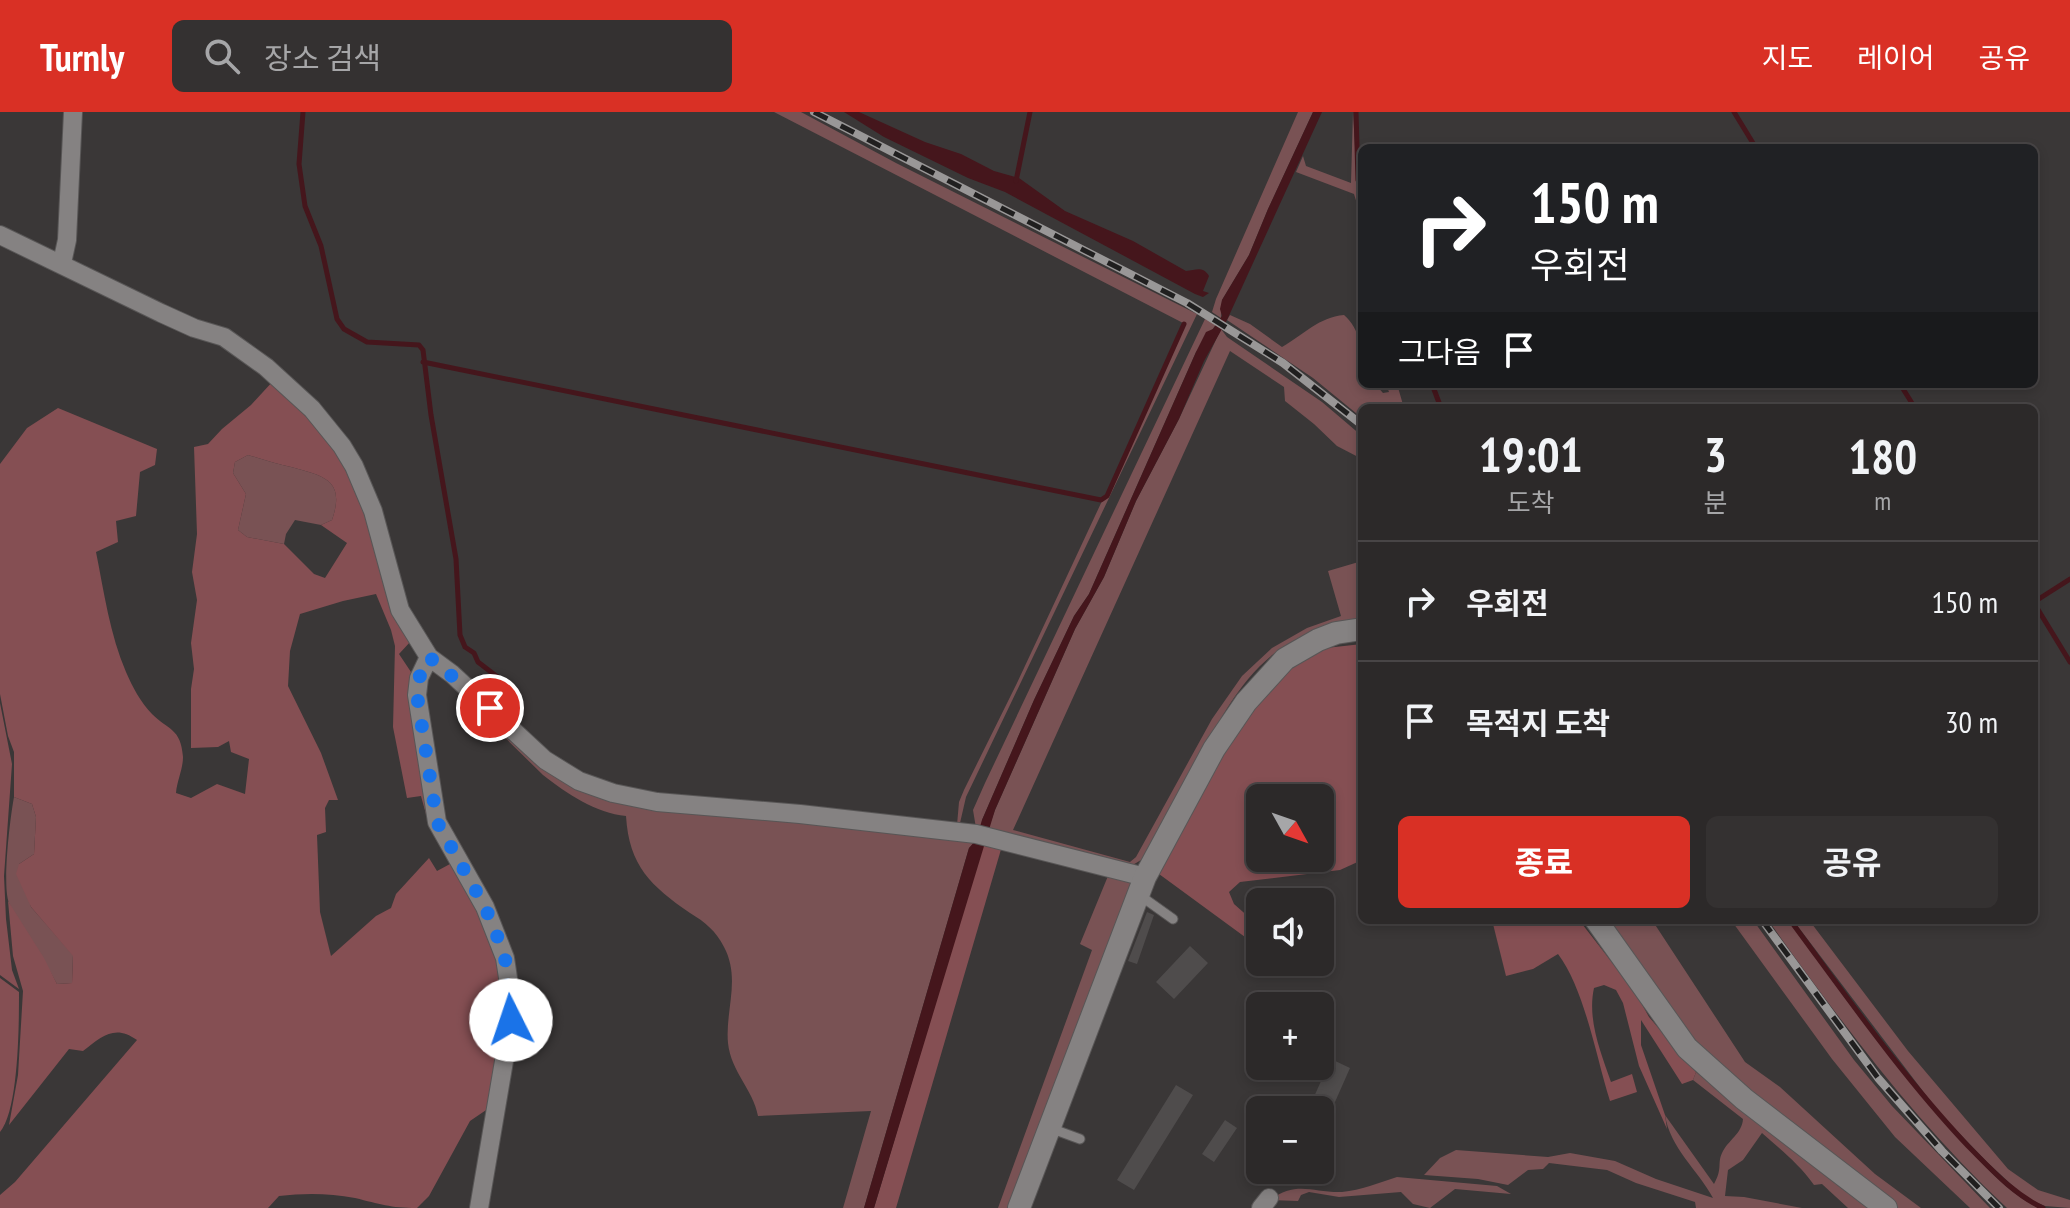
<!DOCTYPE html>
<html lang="ko">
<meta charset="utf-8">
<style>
:root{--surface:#2c2929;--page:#343131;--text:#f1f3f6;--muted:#a6a6a8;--line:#484546;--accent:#d93025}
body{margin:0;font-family:"PT Sans Narrow","Noto Sans KR",sans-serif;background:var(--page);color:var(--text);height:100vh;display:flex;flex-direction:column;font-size:30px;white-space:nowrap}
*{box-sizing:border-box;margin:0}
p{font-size:26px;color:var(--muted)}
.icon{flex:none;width:44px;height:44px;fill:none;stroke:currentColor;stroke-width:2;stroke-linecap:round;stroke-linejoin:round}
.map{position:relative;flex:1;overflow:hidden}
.drawer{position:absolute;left:1358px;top:292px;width:680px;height:520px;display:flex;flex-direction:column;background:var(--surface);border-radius:12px;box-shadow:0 4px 12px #0003,0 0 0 2px var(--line)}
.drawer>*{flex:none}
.top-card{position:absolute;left:1358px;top:32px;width:680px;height:244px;border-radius:12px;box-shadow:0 4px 12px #0003,0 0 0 2px var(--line);background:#202124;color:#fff;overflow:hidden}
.needle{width:52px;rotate:130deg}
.controls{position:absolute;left:1246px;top:672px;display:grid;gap:16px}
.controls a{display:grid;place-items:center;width:88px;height:88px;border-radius:12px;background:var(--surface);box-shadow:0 4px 12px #0003,0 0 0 2px var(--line);font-size:40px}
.pin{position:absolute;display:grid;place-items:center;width:68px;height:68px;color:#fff;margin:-34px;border:4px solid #fff;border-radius:50%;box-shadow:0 2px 8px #0007}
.me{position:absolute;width:88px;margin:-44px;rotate:356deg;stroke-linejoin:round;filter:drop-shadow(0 0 6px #0008)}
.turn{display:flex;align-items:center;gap:28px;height:168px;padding:0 40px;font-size:36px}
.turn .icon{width:104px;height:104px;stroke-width:2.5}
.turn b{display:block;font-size:56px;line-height:68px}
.then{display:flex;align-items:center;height:76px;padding:0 40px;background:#0003;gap:16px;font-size:30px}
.eta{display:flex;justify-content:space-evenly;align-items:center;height:136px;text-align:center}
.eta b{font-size:48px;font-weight:700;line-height:56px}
.action{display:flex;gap:16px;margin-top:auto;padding:16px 40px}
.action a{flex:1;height:92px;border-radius:12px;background:var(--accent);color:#fff;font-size:32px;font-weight:700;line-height:92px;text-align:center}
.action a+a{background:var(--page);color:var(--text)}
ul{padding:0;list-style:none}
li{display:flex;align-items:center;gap:24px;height:120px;padding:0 40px;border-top:2px solid var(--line)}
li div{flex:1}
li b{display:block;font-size:30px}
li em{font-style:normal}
header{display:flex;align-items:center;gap:48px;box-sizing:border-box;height:112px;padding:0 40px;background:var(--accent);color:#fff}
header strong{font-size:38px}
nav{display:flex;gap:44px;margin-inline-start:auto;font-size:28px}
.search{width:560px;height:72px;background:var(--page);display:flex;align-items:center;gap:20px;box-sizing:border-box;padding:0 28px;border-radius:12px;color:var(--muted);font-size:30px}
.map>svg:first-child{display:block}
.green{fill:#795254}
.forest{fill:#854f53;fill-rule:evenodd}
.water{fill:#45161c}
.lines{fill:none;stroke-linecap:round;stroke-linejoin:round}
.stream{stroke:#45161c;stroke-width:5}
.building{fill:#4f4c4c}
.service-casing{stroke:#585656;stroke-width:11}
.minor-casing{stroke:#585656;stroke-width:20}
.tertiary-casing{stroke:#585656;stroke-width:24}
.service{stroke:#858282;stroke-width:9}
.minor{stroke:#858282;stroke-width:18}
.tertiary{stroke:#858282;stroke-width:22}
.rail-casing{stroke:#999797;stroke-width:8}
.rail{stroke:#201f1f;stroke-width:5;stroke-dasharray:15;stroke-linecap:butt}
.route{stroke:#1a73e8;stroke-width:14;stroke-dasharray:0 25.2}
</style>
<header>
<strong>Turnly</strong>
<div class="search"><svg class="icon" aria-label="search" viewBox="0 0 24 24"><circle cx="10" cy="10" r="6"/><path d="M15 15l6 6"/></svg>장소 검색</div>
<nav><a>지도</a><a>레이어</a><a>공유</a></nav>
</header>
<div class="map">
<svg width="2070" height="1096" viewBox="0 0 2070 1096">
<rect width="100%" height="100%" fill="#3a3737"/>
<path class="green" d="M774,0H801L896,51L1197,202L966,685L960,711L957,713L959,690L964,678L1017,571L1102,389L1107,386L1185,212Z
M1298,0H1313L1268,97L1249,143L1222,188L1221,206L1212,200L1216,187Z
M1353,0L1357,68L1362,85V108L1354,82L1296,60L1303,44L1306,54L1351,71Z
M1230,203L1250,212L1282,235C1303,223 1319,205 1344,203C1364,220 1362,248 1362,272H1375L1383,281L1389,280L1386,272H1397L1404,296H1362V306L1313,266L1227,208Z
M1205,207L1217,211L1196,240L1089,482L1074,504L1034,588L982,708L981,718L976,716L973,698L985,671Z
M1221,217L1227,225L1322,290L1362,324V347L1337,334L1314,312L1285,289L1284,275L1230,239L1013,718L1130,750L1136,745L1212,607L1242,564L1272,536L1307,516L1341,504L1328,459L1362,449V510C1345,514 1325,516 1308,522C1250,545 1223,602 1195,653C1179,684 1162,714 1146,745L1131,754L987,720L995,698L1075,517L1104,465L1136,389L1179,307Z
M248,343C262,347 276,352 291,355C323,364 346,367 332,408L321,413L295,408L286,422L284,432L247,425L238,418L246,382L233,361L235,350Z
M430,555L447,564L558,663L609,688L650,696L976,729L969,736L864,1096H843L871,999L758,1004C753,977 731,960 728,931C725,898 741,867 724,835C716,819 705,810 690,801C651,774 629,754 626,704C596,701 567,682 543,663L437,559L425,560Z
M14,685L32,692L36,705L34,742L19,752L31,795L73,843L72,871L57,872C43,844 21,819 9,791C2,774 10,706 14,685Z
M1108,764L1130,771L1131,776L1010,1096H998L1092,838L1080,832Z
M1604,808H1652L1745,950L1780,975L1875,1062L1921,1096H1896L1770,997L1686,920Z
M1731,808H1753L1854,948L1892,994L1990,1096H1970L1895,1025L1832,947Z
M1768,808H1788C1844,884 1900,964 1965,1033C1987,1056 2009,1082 2039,1096H2007C1915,1010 1841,910 1768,808Z
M1793,808H1809L1908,939L2008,1057L2038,1078L2070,1088V1096L2045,1094L2026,1086L1987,1050L1938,999Z
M1696,960L1845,1079L1872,1096H1848L1822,1072L1814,1073C1799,1052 1781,1038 1762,1021L1743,1048L1728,1058L1725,1084L1744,1085L1802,1096H1696L1695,1090L1636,1071L1607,1058L1549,1051L1543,1057L1528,1058L1508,1073L1478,1067L1424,1063L1440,1046L1456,1038L1548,1045L1570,1041L1615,1049L1656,1067L1713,1086C1698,1058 1670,1036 1665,1003L1714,1072C1723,1056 1717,1052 1722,1041C1728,1028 1742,1022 1743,1007L1693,968Z
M1397,1065L1497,1074L1511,1082L1455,1077L1430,1096L1413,1092L1401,1080L1339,1085L1309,1080L1301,1083L1298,1089L1270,1088C1297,1068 1313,1081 1342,1080C1361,1078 1379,1071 1397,1065Z"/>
<path class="forest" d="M274,268L315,307L355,370L411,529L399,542L415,566L429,713L421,684L407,686L393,615L395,534L391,518L376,482L343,489L300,502L290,539L288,574L321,641L338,688H329L325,696L326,720L317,723L320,800L331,844L376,804L391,796L396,782L429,746L437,759L450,752L482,795L507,885L492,994L470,1009L429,1084L417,1096C390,1096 380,1092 355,1086C329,1081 304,1081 279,1084L268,1096H0V1083L15,1070L137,928C115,912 102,924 83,939L69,937L9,1013L18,963L23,879L13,844L8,789L44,846L57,872L72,871L73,844L31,795L16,762L19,752L34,742L36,705L32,692L14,685V640L8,624L0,582V352L27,316L58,296L157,337L155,353L140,360L136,404L116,409L118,430L96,440C104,480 110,523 126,560C132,574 141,591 152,602C168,618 181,616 183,645C183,657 177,669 176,681L191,686L217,672L245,682L249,647L231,640L229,629L218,635L191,636V577L194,557L191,531L197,488L192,460L197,422L194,335L208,332L222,317L251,293ZM248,343C262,347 276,352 291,355C323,364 346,367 332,408L321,413L347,431L325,466L314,462L284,432L247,425L238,418L246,382L233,361L235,350Z
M1362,532V748L1340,758L1240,770L1229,780L1234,792L1260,815V836L1159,762L1230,626L1280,562L1326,536ZM1260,686H1320V746H1260Z
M0,591L12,652L4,764L6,807L12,858L19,877L0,863Z
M984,729L1002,734L896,1096H874Z
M1492,808H1579L1635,880L1649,905L1696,960L1693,968L1682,972L1641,908V933L1665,1003L1667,1017L1639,954L1623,891L1616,878L1604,873L1594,876C1587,908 1601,941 1611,970L1632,962L1637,980L1610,989C1596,945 1585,878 1558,842L1533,857L1506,864Z
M0,866L19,880C19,911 19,998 0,1020Z"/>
<path class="water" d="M844,0H859L925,30L961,42L994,59L1019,66L1065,99L1133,129L1186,159C1196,158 1203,154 1209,164L1203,179L1209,181L1203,185L1195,182L1005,80L968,66L884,25Z
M1313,0H1322L1227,208L1204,249L1179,307L1136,389L1104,465L1075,517L995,698L874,1096H864L969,736L976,728L982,708L1034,588L1074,504L1089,482L1196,240L1206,220L1213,217L1222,204L1220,197L1222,188L1249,143L1268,97Z"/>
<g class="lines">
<path class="stream" d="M303,0L299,52L305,94L321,134L337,207L344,217L367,230L419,233L423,238L431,303L456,447L460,523L465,535L474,541L478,550L504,570
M1356,0L1358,68L1362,79
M1734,0L1756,36
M1016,69L1030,0
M423,250L1101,388L1107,384L1184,212
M1432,272L1441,296
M1900,272L1915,296
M2034,490L2070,467
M2034,491L2070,550
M1790,808C1847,885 1902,964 1968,1034C1991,1057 2013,1082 2043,1096"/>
</g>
<path class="building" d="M1147,800L1154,803L1137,852L1128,849Z
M1190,834L1208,851L1174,887L1156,870Z
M1331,947L1350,956L1320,1024V998H1308Z
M1176,973L1193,983L1134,1078L1117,1068Z
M1225,1008L1237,1016L1214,1050L1202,1042Z"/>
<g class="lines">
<defs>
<path id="service" d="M1138,782L1173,807
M1050,1016L1080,1027"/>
<path id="minor" d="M0,123L161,201L194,216L224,225L266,255L312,297L342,334L354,354L373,399L400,498L429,545L452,562L545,648L579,669L613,681L657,690L800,702L976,722L1145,765
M62,151L67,128L73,0
M429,545L419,566L417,583L437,710L485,795L505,846L508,866L511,908L479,1096
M1261,1096L1269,1086"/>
<path id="tertiary" d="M1596,808L1687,936L1744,987L1886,1096
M1019,1096L1145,765L1214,637L1246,590L1285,547L1318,528L1336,521L1362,517"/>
</defs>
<use href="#service" class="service-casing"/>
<use href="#minor" class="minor-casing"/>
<use href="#tertiary" class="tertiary-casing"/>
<use href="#service" class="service"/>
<use href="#minor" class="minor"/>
<use href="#tertiary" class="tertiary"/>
<defs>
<path id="rail" d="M814,0L1187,191L1283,251L1362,313
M1762,808L1878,966L1942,1039L1999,1096"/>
</defs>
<use href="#rail" class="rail-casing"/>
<use href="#rail" class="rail"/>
</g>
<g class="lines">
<path class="route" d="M490,596L429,545L419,566L417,583L437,710L485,795L496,821L505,846L511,908"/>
</g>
</svg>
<div class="controls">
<a><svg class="needle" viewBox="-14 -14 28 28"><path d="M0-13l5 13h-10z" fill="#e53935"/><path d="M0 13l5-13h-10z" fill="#a6a6a8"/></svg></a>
<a><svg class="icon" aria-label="sound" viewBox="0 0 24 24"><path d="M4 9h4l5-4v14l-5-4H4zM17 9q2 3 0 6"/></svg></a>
<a>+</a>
<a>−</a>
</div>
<div class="pin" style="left:490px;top:596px;background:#d93025"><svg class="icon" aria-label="arrive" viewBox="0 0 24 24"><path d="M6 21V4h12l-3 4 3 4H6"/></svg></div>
<svg class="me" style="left:511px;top:908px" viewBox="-20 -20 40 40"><circle r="19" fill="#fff"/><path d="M0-13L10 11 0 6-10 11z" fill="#1a73e8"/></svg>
<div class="top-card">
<div class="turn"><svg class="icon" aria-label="right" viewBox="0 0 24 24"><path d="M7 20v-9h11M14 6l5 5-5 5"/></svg><div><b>150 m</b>우회전</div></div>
<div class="then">그다음<svg class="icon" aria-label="arrive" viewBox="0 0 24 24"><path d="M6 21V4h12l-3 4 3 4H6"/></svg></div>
</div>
<section class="drawer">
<div class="eta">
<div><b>19:01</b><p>도착</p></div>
<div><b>3</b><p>분</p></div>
<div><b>180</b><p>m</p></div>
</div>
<ul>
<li><svg class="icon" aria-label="right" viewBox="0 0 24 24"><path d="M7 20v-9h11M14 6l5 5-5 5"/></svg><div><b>우회전</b></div><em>150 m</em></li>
<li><svg class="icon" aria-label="arrive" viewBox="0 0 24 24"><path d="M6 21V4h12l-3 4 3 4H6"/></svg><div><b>목적지 도착</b></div><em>30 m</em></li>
</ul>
<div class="action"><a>종료</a><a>공유</a></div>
</section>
</div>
